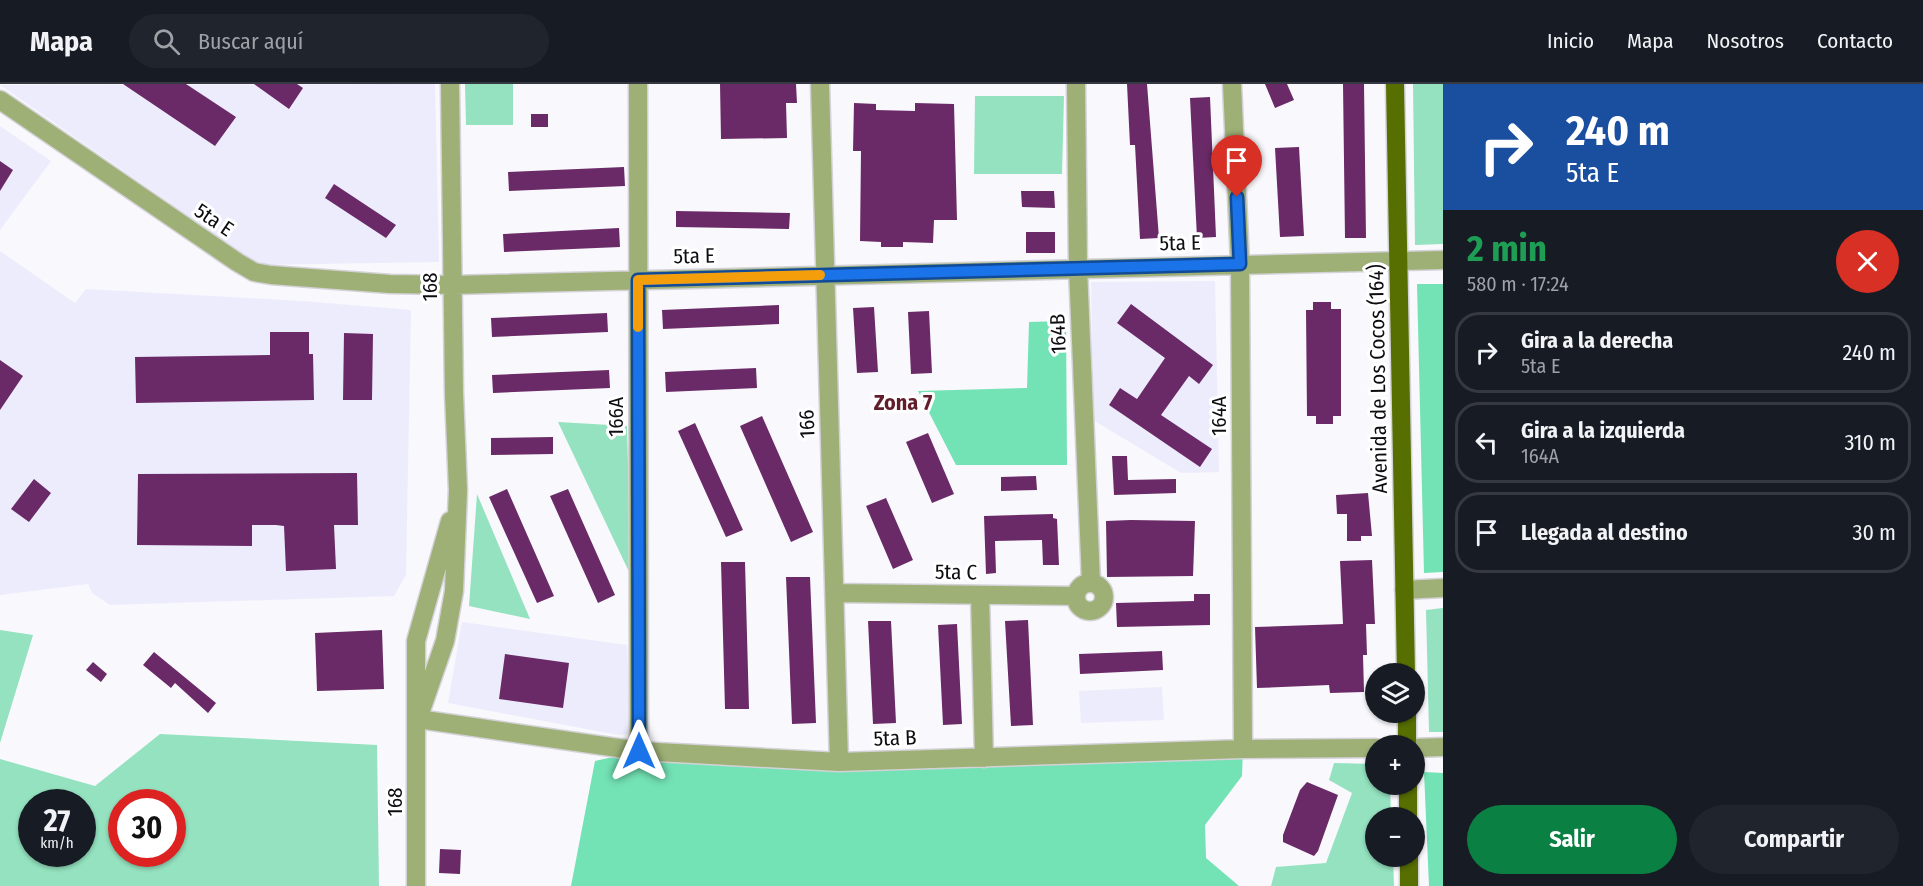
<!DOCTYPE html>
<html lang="es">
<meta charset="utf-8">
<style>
:root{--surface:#171b24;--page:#20242c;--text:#f1f3f6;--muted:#9ea1a6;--line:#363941;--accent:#0b8043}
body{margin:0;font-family:"Fira Sans Condensed",sans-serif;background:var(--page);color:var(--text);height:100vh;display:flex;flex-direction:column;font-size:22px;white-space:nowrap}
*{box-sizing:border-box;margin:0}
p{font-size:20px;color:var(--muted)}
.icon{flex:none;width:33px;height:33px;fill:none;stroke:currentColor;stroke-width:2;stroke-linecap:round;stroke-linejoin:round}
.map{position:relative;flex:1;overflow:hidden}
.drawer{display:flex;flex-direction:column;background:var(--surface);width:480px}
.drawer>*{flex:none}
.guide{background:#1a4fa0;color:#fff;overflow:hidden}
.tools{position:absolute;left:1365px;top:579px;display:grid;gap:12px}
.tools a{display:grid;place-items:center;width:60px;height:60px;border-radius:50%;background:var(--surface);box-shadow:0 2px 4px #0004;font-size:30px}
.speed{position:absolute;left:18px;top:705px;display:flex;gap:12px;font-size:30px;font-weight:700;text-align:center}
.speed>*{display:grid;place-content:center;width:78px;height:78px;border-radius:50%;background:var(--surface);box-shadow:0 2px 4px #0004;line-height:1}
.speed small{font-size:15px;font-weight:400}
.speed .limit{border:9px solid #d22;background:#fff;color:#111}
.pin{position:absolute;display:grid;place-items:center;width:51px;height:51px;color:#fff;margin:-62px -26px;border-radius:50% 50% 50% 0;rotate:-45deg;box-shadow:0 0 6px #0007}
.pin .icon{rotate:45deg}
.me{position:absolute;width:66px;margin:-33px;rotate:0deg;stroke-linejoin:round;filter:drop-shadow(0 0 4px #0008)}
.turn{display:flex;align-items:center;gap:21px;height:126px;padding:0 24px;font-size:27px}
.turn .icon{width:78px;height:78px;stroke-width:2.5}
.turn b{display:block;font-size:42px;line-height:51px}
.round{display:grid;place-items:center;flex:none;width:63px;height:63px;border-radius:32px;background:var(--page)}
.overview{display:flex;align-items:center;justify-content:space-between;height:102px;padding:0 24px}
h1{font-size:36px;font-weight:700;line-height:45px;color:#1e9e55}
.action{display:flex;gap:12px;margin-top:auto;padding:12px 24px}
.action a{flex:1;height:69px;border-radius:36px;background:var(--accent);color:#fff;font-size:24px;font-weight:700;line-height:69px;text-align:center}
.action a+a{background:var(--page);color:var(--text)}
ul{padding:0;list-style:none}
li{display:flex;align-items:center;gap:18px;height:81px;margin:0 12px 9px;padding:0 12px;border:3px solid var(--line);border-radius:24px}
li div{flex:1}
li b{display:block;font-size:22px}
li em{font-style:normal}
header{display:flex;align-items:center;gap:36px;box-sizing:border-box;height:84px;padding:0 30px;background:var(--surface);border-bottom:2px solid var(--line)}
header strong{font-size:28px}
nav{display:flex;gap:33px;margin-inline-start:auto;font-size:21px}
.search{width:420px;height:54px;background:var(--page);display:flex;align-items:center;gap:15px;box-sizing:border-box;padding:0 21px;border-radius:33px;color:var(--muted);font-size:22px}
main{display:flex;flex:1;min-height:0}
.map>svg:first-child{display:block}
.built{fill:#edecfc}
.green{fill:#94e2bf;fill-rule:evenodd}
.forest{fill:#73e2b4}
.building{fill:#6a2a67}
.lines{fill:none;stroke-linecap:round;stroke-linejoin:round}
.minor-casing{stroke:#d3d2d7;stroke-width:21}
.major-casing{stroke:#d3d2d7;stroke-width:21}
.minor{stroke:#9eb076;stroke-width:18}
.major{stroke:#576e00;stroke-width:18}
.route-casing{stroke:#114b97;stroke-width:15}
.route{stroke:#1a73e8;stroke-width:10}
.slow{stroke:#f59e0b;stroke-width:10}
.labels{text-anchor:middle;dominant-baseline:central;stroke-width:6;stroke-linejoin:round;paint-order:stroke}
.street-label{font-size:21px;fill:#0d0d11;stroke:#fff}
.neighbourhood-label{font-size:22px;font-weight:bold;fill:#621d2c;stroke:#fff}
</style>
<header>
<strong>Mapa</strong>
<div class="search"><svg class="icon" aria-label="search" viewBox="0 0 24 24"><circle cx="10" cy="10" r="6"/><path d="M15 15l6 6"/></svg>Buscar aquí</div>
<nav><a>Inicio</a><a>Mapa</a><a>Nosotros</a><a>Contacto</a></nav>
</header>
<main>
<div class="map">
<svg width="1443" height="802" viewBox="0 0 1443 802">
<rect width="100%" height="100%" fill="#f9f8fd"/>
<path class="built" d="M435,0L439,178L259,181L0,1Z
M0,42L51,77L0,146Z
M0,167L75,219L86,205L302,217L411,226L406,491L394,512L110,521L92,509L88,500L0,511Z
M1215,197L1219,388L1181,389L1093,336L1091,198Z
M462,538L627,561L631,644L628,650L618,651L448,619Z
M1162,603L1164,636L1081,639L1079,607Z"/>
<path class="green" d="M465,0H513V41H466Z
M1413,0H1443V160L1415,161Z
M975,12H1064L1062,90H974Z
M558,338L627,342L631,492Z
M477,410L530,535L469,522Z
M1443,524V648H1429L1426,526Z
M0,546L33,551L0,659Z
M160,650L377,661L379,802H0V675L95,702ZM32,718H82V770H32ZM122,718H172V770H122Z
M1334,679L1375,680L1376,700L1390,701L1391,733L1376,734V772L1393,773L1394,802H1271L1276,783L1326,779L1352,709L1329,696Z"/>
<path class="forest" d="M1417,200H1443V488L1424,489Z
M1066,237L1067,381H956L918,307L1027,304L1029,238Z
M1243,665L1242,692L1205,741L1206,774L1239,802H571L595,677L639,667L839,678Z
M1424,688L1443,689V802H1429Z"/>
<path class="building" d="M123,0H186L236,33L215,62Z
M254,0H297L303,4L289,25Z
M720,0H796L797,19H786L787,54L721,55Z
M1127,0H1147L1159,154L1140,155L1135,61H1130Z
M1265,0H1287L1294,16L1275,24Z
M1343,0H1364L1366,154H1345Z
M1210,13L1216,153L1197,154L1190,14Z
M854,19L876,20V26L915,27V19L954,20L957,136H934L933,159L903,158V163H881V158L860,157L861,67H853Z
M531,30H548V43H531Z
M1299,63L1304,152L1280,153L1275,64Z
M0,77L13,86L0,107Z
M624,83L625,102L509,107L508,88Z
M334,100L396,141L386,154L325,114Z
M1021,107H1054L1055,124L1022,123Z
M676,127L790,129L789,145L676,143Z
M619,144L620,163L504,168L503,150Z
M1026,148H1055V169H1026Z
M1313,218H1331V225H1341V332H1333V340H1316V332H1307L1306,226H1313Z
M1131,220L1213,281L1199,300L1189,292L1161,331L1212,365L1200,383L1109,321L1120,304L1137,315L1165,274L1117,239Z
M779,221V240L663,245L662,226Z
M874,223L878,288L857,289L853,224Z
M929,227L932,289L911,290L908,228Z
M607,229L608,248L492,253L491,234Z
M270,248H309V270H313L314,316L136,319L135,273L270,271Z
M344,249L373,250L372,316H343Z
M0,276L23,292L0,326Z
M756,284L757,304L666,308L665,288Z
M609,286L610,304L493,309L492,291Z
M762,332L813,448L791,458L740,342Z
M695,339L743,446L726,453L678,347Z
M928,349L954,410L932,419L906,358Z
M553,353V370L491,371V354Z
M1112,372H1127L1128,396L1176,395V409L1114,411Z
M357,389L358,441H334L336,485L286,487L284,442L276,441H252V462L137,461L138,390Z
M1036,392L1037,406L1001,407V393Z
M34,395L51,409L29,438L11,425Z
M507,405L554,512L537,519L489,413Z
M568,405L615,511L598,519L550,412Z
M1368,409L1372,452H1361V457H1347V430H1337L1336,411Z
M886,414L913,476L893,485L866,422Z
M1053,430V434L1057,435L1059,481H1043L1042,456L995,457L996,489L986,490L984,432Z
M1131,436L1195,437L1193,492L1107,493L1106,437Z
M1372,476L1375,540H1366L1367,571H1363L1364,608L1330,609L1329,601L1257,604L1255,543L1343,540L1340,477Z
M721,478H745L749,625H725Z
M786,493H810L816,639L792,640Z
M1194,510H1210V541L1117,543L1116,519L1194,517Z
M1028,536L1033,641L1011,642L1005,537Z
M868,537H891L896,639L873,640Z
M957,540L962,640L943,641L938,541Z
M382,546L384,605L317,607L315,549Z
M1162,567L1163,586L1080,590L1079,570Z
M154,568L216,619L208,629L175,599L171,604L143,581Z
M505,570L569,579L563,624L499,615Z
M93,578L107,590L101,598L86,586Z
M1307,698L1338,711L1318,767L1314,772L1283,758V751L1300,706Z
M440,765L461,766L460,790L439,789Z"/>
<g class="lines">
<defs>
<path id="minor" d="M638,0L639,667
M820,0L839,678
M1076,0L1078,184L1091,498
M1232,0L1240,180L1243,665
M0,16L237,178L254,188L271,191L390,200L453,201L1443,176
M1076 513a14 14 0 1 1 28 0a14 14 0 1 1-28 0Z
M1404,506L1443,504
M835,509L1076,512
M980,511L984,674
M418,635L639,667L839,678L1243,665L1376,664
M418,635L445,557L454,507L458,406L454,309L450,0
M1414,664L1443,663
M416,802V557L450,437"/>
<path id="major" d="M1395,0L1406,590
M1407,628V662
M1408,700V734
M1409,772V802"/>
</defs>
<use href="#minor" class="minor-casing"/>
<use href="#major" class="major-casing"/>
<use href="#minor" class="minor"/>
<use href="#major" class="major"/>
</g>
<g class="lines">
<defs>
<path id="route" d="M639,667L638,196L1240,180L1237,113"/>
</defs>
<use href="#route" class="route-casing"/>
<use href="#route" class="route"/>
<path class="slow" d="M638,243V196L820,191"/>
</g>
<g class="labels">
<g class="street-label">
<text transform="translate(214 136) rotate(34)">5ta E</text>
<text transform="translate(1180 159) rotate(-1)">5ta E</text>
<text transform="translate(694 172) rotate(-1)">5ta E</text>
<text transform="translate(430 203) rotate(-90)">168</text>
<text transform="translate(1058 250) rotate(-92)">164B</text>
<text transform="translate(1378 295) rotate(-91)">Avenida de Los Cocos (164)</text>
<text transform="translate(1219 332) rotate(-90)">164A</text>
<text transform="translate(616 333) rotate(-90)">166A</text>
<text transform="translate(807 340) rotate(-92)">166</text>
<text transform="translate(956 488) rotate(1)">5ta C</text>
<text transform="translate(895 654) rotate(-2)">5ta B</text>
<text transform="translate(395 718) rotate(-90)">168</text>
</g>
<g class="neighbourhood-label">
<text x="903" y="318">Zona 7</text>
</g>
</g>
</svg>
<div class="tools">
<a><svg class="icon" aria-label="layers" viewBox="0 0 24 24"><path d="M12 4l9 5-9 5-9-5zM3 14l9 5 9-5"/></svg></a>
<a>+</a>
<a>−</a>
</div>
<div class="speed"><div>27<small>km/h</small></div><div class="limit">30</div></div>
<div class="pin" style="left:1237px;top:113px;background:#d93025"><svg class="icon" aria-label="arrive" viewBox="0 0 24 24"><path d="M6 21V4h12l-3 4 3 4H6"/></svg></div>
<svg class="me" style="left:639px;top:667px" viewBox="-20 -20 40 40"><path d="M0-17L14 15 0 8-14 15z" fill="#1a73e8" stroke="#fff" stroke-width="4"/></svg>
</div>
<section class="drawer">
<div class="guide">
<div class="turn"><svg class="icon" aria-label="right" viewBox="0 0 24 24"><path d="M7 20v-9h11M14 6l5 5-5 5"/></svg><div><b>240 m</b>5ta E</div></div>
</div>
<div class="overview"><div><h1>2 min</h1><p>580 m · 17:24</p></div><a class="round" style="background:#d93025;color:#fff"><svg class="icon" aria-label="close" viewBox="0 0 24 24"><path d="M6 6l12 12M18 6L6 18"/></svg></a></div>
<ul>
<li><svg class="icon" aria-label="right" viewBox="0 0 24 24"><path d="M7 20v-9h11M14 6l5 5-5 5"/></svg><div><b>Gira a la derecha</b><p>5ta E</p></div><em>240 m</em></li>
<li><svg class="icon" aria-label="left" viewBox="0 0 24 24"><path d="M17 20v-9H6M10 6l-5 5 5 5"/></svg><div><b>Gira a la izquierda</b><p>164A</p></div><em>310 m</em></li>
<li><svg class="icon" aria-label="arrive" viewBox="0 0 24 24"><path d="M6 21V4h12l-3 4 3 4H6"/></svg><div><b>Llegada al destino</b></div><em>30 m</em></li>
</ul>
<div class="action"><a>Salir</a><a>Compartir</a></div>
</section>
</main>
